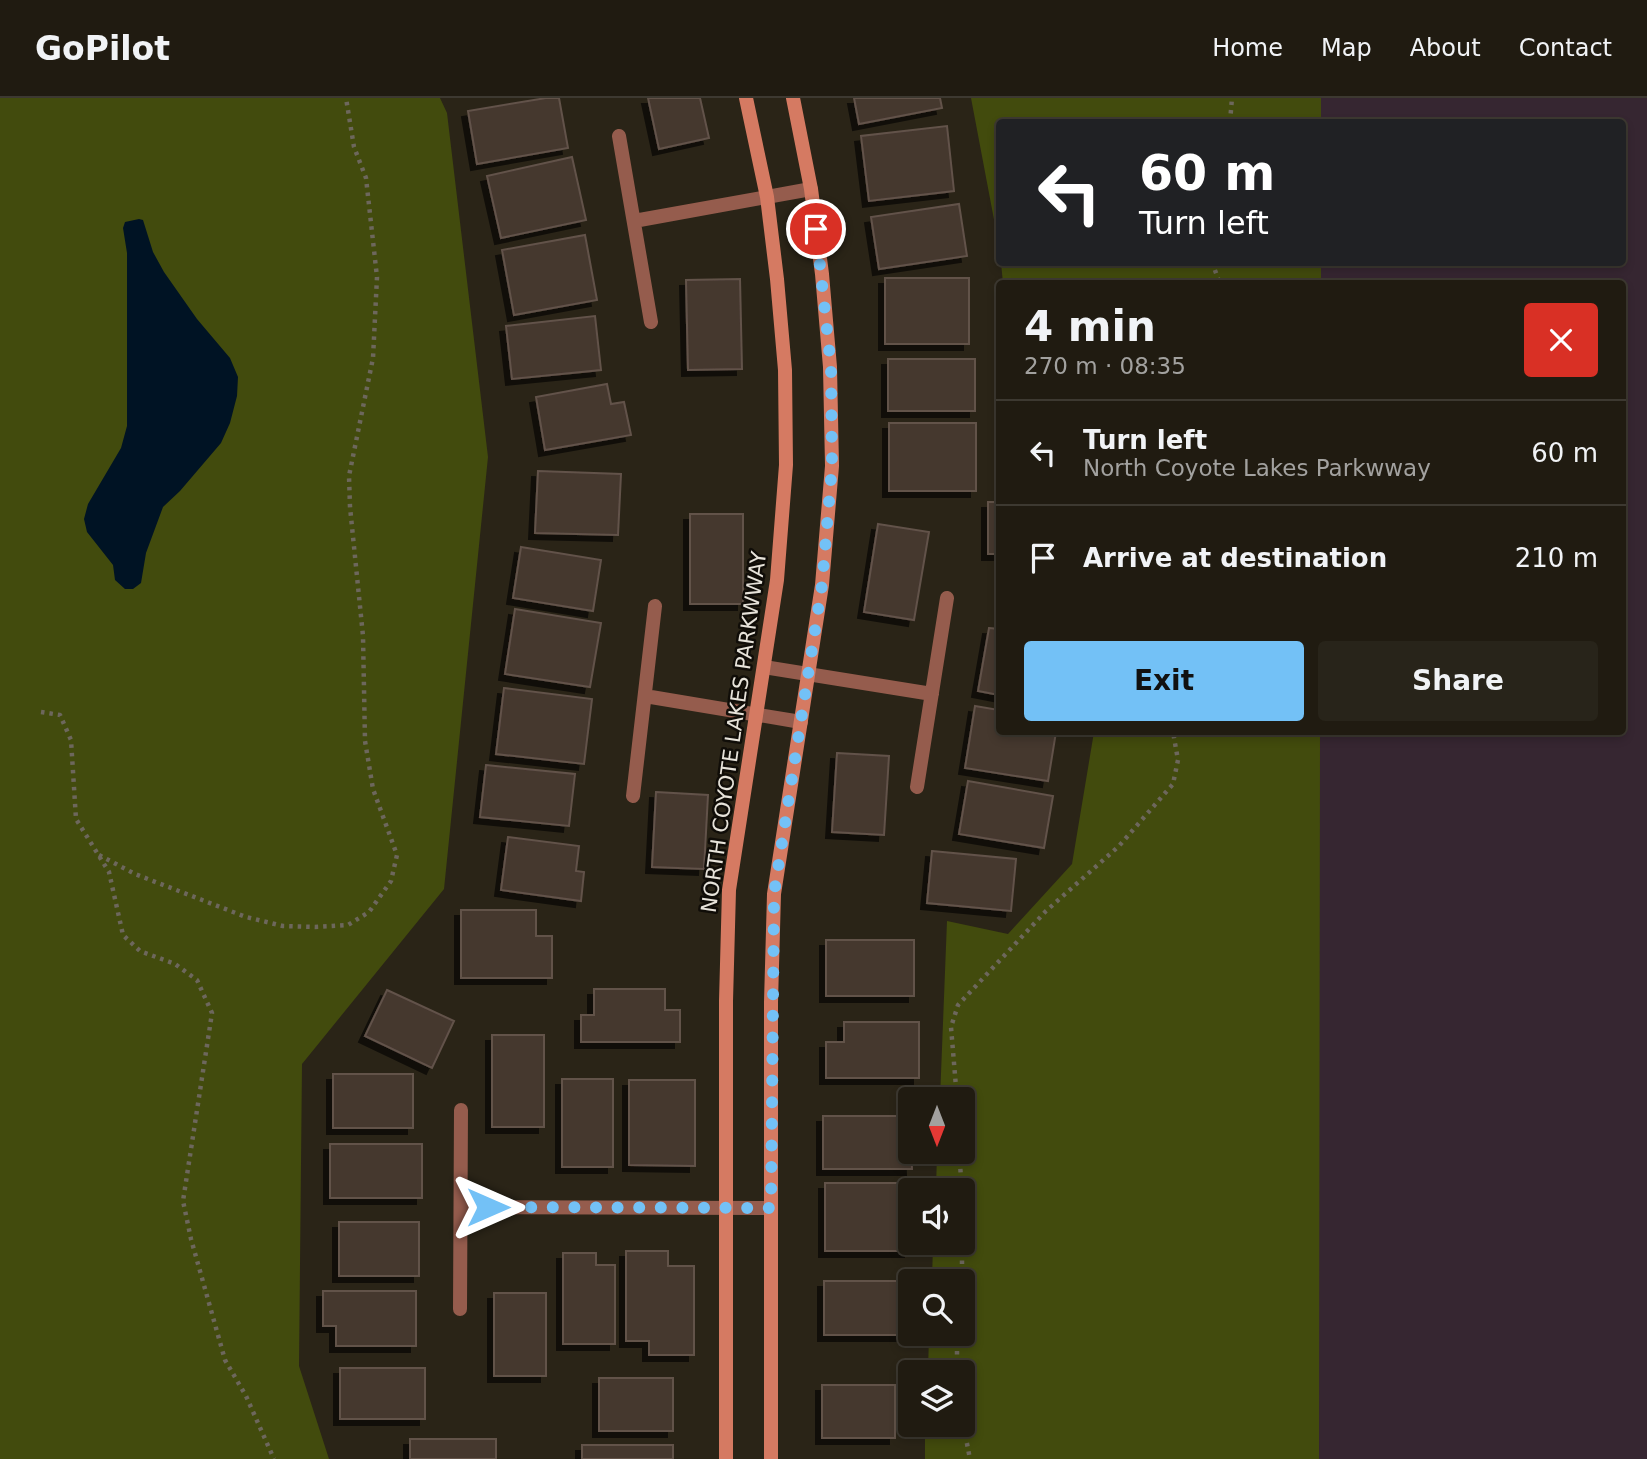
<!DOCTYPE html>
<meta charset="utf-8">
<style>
:root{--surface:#201b11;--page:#28241a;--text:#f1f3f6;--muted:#a2a19f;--line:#3d3931;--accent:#73c1f6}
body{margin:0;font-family:"DejaVu Sans",sans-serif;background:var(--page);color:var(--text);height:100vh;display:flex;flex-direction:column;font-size:26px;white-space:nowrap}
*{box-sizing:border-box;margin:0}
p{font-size:23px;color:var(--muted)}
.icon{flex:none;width:38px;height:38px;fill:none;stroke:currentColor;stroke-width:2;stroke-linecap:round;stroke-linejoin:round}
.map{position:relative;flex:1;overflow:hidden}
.details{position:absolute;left:996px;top:182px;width:630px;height:455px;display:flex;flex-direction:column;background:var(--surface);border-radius:7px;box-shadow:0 4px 10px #0003,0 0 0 2px var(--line)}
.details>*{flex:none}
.guide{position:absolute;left:996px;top:21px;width:630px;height:147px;border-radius:7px;box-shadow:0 4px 10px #0003,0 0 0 2px var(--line);background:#202124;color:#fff;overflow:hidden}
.needle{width:46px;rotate:180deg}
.controls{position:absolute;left:898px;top:989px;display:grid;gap:14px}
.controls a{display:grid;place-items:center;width:77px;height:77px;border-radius:7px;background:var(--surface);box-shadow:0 4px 10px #0003,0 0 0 2px var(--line);font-size:35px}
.pin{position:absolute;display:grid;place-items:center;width:60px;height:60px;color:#fff;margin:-30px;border:4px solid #fff;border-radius:50%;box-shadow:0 2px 7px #0007}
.me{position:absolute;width:77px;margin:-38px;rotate:90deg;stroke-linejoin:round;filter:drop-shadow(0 0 5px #0008)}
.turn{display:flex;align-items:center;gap:24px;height:147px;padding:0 28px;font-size:32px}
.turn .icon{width:91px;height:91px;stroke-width:2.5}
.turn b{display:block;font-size:49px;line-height:60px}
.round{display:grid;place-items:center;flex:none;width:74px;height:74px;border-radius:7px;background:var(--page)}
.summary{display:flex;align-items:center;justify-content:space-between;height:119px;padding:0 28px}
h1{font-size:42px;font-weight:800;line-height:52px}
.button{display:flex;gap:14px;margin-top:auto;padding:14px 28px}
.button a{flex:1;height:80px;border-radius:7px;background:var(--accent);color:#111;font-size:28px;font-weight:800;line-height:80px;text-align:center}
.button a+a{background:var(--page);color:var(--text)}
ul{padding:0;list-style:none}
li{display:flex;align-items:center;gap:21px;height:105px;padding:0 28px;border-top:2px solid var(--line)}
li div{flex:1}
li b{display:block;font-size:26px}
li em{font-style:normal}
header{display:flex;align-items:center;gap:42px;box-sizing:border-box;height:98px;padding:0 35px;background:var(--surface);border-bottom:2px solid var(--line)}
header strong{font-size:33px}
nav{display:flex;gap:38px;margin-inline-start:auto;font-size:24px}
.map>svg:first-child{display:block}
.industrial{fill:#362631}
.green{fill:#424b0d}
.water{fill:#001324}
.building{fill:#45372f;stroke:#62524a;stroke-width:2;filter:url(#shadow)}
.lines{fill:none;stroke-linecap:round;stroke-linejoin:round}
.path{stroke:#6d675c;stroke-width:4.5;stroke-dasharray:3.5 5;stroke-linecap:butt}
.street{stroke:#955c4d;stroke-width:14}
.secondary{stroke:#d57a62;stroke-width:14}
.route{stroke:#73c1f6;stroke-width:12;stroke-dasharray:0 21.6}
.labels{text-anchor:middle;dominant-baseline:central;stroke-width:5;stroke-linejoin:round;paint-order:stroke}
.street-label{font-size:21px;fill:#e7e3da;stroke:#100d08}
</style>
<header>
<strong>GoPilot</strong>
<nav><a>Home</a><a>Map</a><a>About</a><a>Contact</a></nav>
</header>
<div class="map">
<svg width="1647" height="1361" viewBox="0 0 1647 1361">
<defs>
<filter id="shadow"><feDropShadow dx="-6" dy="6" stdDeviation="0" flood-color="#0009"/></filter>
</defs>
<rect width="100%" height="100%" fill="#2a2417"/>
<path class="industrial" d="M1309,0H1647V1361H1313L1311,634H1622V186L1309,185V165L1622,164V24H1309Z"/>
<path class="green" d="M0,0H440L447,15L488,359L444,791L302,966L299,1268L329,1361H0Z
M971,0H1321V24H999V148Z
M1001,165H1321V185H1003Z
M1094,634H1320L1319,1361H925V1327L962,1326V1274H928L929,1236H962V1183H932L933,1145L962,1144V1092H936L937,1054H962V1001H940L947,823L1008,836L1072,766Z"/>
<path class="water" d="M139,121L143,122L153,154L164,174L197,221L230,260L238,279L237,298L230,325L221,345L180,393L163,409L146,455L141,485L133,491H125L115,482L113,467L87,434L84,421L88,406L121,350L127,328V155L123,130L125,124Z"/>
<path class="building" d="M546,0H559L568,50L477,66L468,13Z
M648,0H700L709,40L659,51Z
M854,0H940L942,10L859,26Z
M947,28L954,93L869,103L861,38Z
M572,59L586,122L501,140L487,78Z
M959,106L967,158L879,171L871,119Z
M585,137L597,202L514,217L502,152Z
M885,180H969V246H885Z
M740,181L742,271L688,272L686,182Z
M595,218L601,272L512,281L506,228Z
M888,261H975V313H888Z
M607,286L611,306L624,304L631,337L545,352L536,299Z
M889,325H976V393H889Z
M538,373L621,376L618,437L535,435Z
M988,404H999V456H988Z
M690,416H743V506H690Z
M878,426L929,434L914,522L864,514Z
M521,449L601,462L593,513L513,500Z
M515,511L601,525L590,589L505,576Z
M989,530L999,531V597L978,593Z
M504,590L592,601L584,666L496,656Z
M975,608L999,612V634H1056L1048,683L965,670Z
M837,655L889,658L884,737L832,734Z
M486,667L575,676L569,728L480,719Z
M968,683L1053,698L1044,750L959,736Z
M656,694L708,697L704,771L652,769Z
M508,739L579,748L576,773L584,774L581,803L501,792Z
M932,753L1016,761L1011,813L927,805Z
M461,812H536V838H552V880H461Z
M826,842H914V898H826Z
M594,891H665V912H680V944H581V917H594Z
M387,892L454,923L432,970L365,938Z
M844,924H919V980H826V944H844Z
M492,937H544V1029H492Z
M333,976H413V1030H333Z
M562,981H613V1069H562Z
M629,982H695V1068L629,1067Z
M823,1018H910L912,1071H823Z
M330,1046H422V1100H330Z
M825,1085H910V1153H825Z
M339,1124H419V1178H339Z
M626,1153H668V1168H694V1257H649V1243H626Z
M563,1155H596V1167H615V1246H563Z
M824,1183H908V1237H824Z
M323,1193H416V1248H336V1228H323Z
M494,1195H546V1278H494Z
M340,1270H425V1321H340Z
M599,1280H673V1333H599Z
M822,1287H895V1340H822Z
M410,1341H496V1361H410Z
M582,1347H673V1361H582Z"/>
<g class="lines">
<path class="path" d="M1230,24L1232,0
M1212,164L1220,186
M41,614L60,617L71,642L76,721L109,774L123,837L140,853L175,866L197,882L212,915L183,1103L191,1141L225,1262L246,1298L274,1361
M99,757L135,776L246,819L283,828L315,829L348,827L369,814L391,783L397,757L373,691L365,643L363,538L350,409L349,378L373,260L377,179L366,80L354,49L346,0
M957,1001L951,929L958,907L1046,813L1119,748L1173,686L1178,662L1173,634
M959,1054L962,1092
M962,1183V1097
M957,1236V1274
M962,1320L970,1361"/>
<path class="street" d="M619,38L651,224
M634,123L811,91
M764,569L932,596
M645,598L801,624
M917,689L947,500
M633,698L655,508
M461,1109L771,1110
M460,1211L461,1012"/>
<path class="secondary" d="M726,1361V903L729,792L777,482L786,367L785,272L777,181L767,99L746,0
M771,1361V904L774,796L822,487L832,368L830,269L822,176L811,91L793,0"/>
</g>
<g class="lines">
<path class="route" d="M488,1109L771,1110L774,796L822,487L832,368L831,269L816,131"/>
</g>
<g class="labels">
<g class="street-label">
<text transform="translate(734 634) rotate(-82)">NORTH COYOTE LAKES PARKWWAY</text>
</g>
</g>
</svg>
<div class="controls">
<a><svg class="needle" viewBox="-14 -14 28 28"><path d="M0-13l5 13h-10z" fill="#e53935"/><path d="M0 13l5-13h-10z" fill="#a2a19f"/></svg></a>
<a><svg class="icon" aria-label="sound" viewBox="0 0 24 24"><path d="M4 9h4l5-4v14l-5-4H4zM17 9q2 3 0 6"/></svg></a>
<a><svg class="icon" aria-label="search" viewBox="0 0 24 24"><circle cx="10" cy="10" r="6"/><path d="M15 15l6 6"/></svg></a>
<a><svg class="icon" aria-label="layers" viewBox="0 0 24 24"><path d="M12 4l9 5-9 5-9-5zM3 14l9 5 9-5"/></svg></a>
</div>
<div class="pin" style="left:816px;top:131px;background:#d93025"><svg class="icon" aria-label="arrive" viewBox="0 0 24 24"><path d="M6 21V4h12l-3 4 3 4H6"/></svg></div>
<svg class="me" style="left:488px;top:1109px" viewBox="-20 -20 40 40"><path d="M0-17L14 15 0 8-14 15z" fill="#73c1f6" stroke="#fff" stroke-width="4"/></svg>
<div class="guide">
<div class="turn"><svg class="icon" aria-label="left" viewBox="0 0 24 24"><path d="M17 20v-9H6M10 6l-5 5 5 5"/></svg><div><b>60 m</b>Turn left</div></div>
</div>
<section class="details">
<div class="summary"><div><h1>4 min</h1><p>270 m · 08:35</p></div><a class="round" style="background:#d93025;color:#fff"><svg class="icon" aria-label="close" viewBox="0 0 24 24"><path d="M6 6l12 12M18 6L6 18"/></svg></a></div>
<ul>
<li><svg class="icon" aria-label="left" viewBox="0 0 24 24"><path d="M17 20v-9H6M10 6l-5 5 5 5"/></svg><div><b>Turn left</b><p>North Coyote Lakes Parkwway</p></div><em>60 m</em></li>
<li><svg class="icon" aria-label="arrive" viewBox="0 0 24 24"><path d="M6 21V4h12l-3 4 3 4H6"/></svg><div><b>Arrive at destination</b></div><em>210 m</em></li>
</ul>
<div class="button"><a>Exit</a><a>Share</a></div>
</section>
</div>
